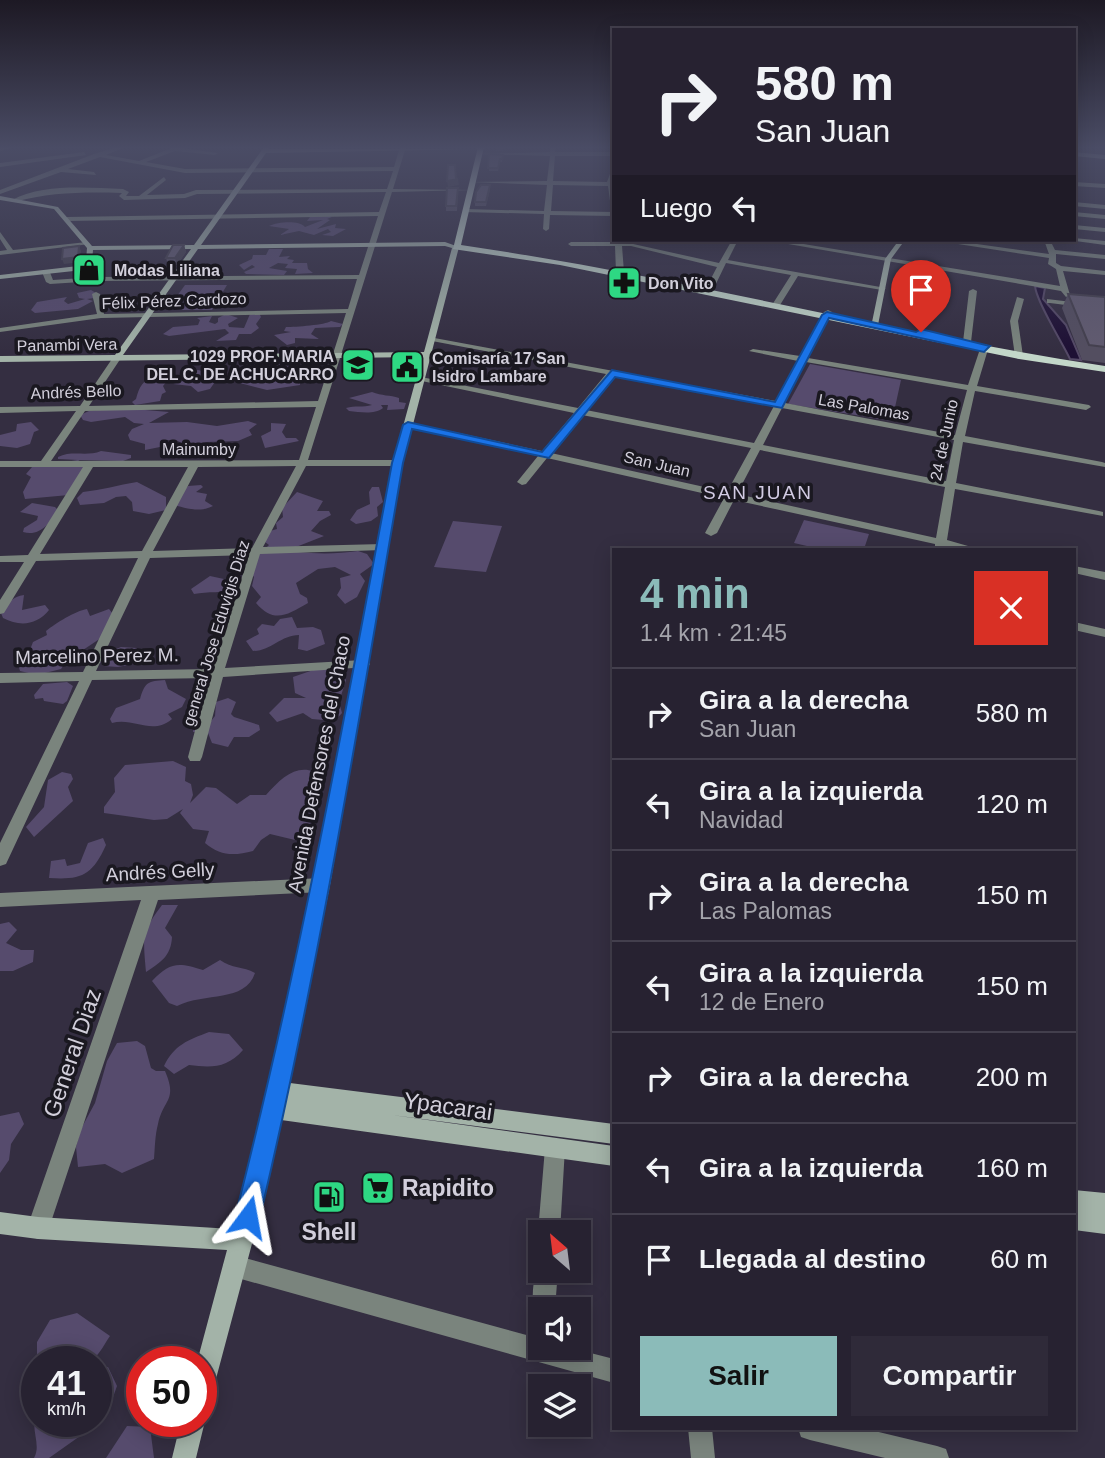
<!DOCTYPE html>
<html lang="es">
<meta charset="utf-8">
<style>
:root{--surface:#272231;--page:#2f2a39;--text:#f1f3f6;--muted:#a4a4ab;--line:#433f4d;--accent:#8bbbb9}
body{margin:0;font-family:Helvetica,sans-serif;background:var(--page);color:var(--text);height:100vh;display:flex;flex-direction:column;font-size:26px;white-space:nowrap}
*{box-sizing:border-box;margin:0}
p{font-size:23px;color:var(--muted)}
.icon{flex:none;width:38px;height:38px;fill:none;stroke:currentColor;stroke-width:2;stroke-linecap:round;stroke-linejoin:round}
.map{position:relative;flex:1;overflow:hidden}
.details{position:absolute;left:612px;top:548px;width:464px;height:882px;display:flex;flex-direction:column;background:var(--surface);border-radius:0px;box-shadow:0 4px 18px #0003,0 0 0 2px var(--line)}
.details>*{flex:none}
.guide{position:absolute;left:612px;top:28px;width:464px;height:214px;border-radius:0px;box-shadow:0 4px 18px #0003,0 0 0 2px var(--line);background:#272231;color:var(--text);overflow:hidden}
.needle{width:46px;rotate:332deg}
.buttons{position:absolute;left:528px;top:1220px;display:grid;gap:14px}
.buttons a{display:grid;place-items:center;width:63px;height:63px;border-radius:0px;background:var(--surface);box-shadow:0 4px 18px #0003,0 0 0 2px var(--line);font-size:35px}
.speed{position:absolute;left:21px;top:1346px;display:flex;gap:14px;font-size:35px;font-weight:700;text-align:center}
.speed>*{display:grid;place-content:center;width:91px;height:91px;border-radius:50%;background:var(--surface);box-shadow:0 4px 18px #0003,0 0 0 2px var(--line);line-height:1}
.speed small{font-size:18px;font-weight:400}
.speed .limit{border:10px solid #d22;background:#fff;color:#111}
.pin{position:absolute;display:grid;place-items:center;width:60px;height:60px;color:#fff;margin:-72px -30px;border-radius:50% 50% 50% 0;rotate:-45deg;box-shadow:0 0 7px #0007}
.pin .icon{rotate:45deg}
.me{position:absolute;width:77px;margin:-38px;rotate:13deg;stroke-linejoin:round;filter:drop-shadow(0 0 5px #0008)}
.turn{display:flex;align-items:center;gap:24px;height:147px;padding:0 28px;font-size:32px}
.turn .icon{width:91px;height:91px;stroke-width:2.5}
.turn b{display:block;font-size:49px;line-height:60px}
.then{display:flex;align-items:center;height:66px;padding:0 28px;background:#0003;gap:14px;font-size:26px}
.round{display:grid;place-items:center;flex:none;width:74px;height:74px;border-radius:0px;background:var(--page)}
.head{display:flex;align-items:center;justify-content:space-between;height:119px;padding:0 28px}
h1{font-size:42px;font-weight:600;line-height:52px;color:var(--accent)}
.action{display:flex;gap:14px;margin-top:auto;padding:14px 28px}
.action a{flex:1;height:80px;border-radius:0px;background:var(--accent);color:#111;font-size:28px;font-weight:600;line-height:80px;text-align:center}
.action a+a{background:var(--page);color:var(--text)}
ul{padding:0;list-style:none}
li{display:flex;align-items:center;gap:21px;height:91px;padding:0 28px;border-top:2px solid var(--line)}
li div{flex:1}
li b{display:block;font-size:26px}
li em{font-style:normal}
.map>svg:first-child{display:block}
.green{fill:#564b6d}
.water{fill:#1e1034;stroke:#544966;stroke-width:2}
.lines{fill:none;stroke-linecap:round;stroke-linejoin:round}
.street{fill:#7a847d;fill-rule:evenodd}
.secondary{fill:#a3b3a8;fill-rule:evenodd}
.primary{fill:#c3d7c9;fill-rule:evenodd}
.wall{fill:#534e60}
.shaded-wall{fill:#44404e}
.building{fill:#615b70;stroke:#44404e;stroke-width:2}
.route{fill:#1a73e8;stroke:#114b97;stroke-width:2}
.labels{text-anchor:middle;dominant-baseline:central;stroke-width:7;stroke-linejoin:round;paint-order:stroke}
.far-poi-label{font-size:16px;font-weight:bold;fill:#d2cfdb;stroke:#1a1820;text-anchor:start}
.far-street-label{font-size:16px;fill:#d2cfdb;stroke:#1a1820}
.far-quarter-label{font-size:19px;letter-spacing:2px;fill:#d2cbe3;stroke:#1a1820}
.street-label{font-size:19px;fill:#d2cfdb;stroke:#1a1820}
.near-street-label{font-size:23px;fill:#d2cfdb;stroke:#1a1820}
.near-poi-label{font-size:23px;font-weight:bold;fill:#d2cfdb;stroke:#1a1820;text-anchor:start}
</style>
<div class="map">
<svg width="1105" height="1458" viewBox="0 0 1105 1458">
<rect width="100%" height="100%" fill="#342e41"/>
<path class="green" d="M329,216L332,217L327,219L330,220L317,229L336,224L335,228L346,229L333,236L322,235L331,232L328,229L314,235L299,231L280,235L289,229L269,226C278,222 299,220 305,227L323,220L307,221L310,217Z
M269,249H283L279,257L290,256L287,259L294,260L292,263H307L308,269L313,273L295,274L297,269L285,268L288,264L278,263L269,268L287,271L284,275L246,274L244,272L255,267L252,265L244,270L239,265L252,259L253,255H266Z
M185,285H227L212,310H167Z
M91,290L96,293L94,298L87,299L93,301L78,309L35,313L31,310L37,302L67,297L64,301L68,304L85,299L79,298L77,293Z
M259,313L261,317L256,324L259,328L251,334H239L236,340L216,341L229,333L225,329L169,336L163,334L173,327L198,325L200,320L197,318L212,316L209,322L215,324L218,322V318L226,314L238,318L228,324L229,327L244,328L250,314Z
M331,321L343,324L340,327L315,328L311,334L319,339L295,338V343L287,345L274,335L291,332L284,331L286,327C296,327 325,325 331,321Z
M259,356L295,357L278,364L301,370L300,385L267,390L228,380L233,375L230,373L232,370L241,369L254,374L273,364L258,362L252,367H242L241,362Z
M810,364L901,380L892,421L788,404Z
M198,370L212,373L217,379L210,389L198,392L191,386L173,384L189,379L191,372Z
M156,376L168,380L163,386L166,392L162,394L160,401L135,405L132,402L136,399C139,387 143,379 156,376Z
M372,392C382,396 390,395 399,398V402L406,403L404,409L387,410L388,405H381L383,408C374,415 360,412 349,411L346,408C355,405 363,408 372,405L349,398Z
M122,408L169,412L149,423L187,422L217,426L248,421L257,424L249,430L252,435L238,441L207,442L187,446L176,440H164L160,447L145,450V444L130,440L128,435L132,429L144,424L134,423L125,417L91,422L83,420L80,415L89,411Z
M31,422L39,430L34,432L30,444L17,448L0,446V435L16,431L17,424Z
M271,423L286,424L282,432L286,438H296L299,441L265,448L261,436L271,431Z
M101,451L131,455V458L123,461L78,460L87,465L69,495L25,499L23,492L31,477L26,474L32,467L78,460L58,459V457C72,450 87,457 101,451Z
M137,482L166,497V510L149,514L133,511L132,502L126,496L116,497L104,503L80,505L77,498L83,492C102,490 118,485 137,482Z
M201,485L203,487L196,492L207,494L205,501L213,506C200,513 184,508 171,504L188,486Z
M372,487H379L383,502L377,507L378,516L371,521L356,524L350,520L357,510L370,504L369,492Z
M297,492L323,501L317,511H329L331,515L320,521L311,531L324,536L296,547H267L269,545L265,542L270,531L277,529L276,523L283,517L282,508Z
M32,503L55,507L59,511C49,523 40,537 23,532L24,528L37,520L38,516L20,512Z
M804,520L869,534L864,549H820L794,543Z
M453,521L502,526L486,572L434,567Z
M358,551L367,554L374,564L360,574L365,581L357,597L345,604L337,595L341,588L340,578L351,575L335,567L318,569L296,583L300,594L307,598L308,603C287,615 274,624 256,603L261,597L252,586L254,577L249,571L260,553C272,553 286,551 298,552C318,554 338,554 358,551Z
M210,576L238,582L236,588C223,594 208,591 194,594L191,589Z
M24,595L22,610L45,605L49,610C37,625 20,627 3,618L1,613C7,604 13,596 24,595Z
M87,609L90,616L109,609L113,614L110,632L77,654L70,656L61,669L37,675L20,671L18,664L28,655L33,642L47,635L46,631C56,623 75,611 87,609Z
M292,617L297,628L313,627L321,630L325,644L307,651L298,649L299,635C281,635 271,651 253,651L246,641L259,634L257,629L262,624L274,626L280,619Z
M121,647L137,648L133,664L118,667L103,666L100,662L111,651Z
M319,668C330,668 340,670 346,680L339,702L342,713L335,721L312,719L303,713L277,722L269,713L284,698H306L295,693L293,677Z
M165,680L168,689L186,699L182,707L168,714L172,719C152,736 134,717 112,723L110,719L116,708L140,699C145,682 148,681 165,680Z
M67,682L73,686L67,701L63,704L44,701L43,698L35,699L34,695L43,684Z
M228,698L236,702L231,714L234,717L259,725L260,730L249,737H234L228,747L212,743L208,733L193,732L194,723L211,721L215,716L216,702Z
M173,761L186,767L185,781L191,784L193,795L190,803L206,787L216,788L237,804L250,795H266C283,776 300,760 324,777L323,794L313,806L315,819L309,833L295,840L270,834L261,840L253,851C234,856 220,856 205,843L209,831L193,829L180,813L183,809L167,819L154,820L104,813V807L115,792L114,778L125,765Z
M62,772L71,774L73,779L68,787L73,801L34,837L26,827L44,807L48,780Z
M103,838L106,845C92,876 81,880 49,878L51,861L65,859L67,866L80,863L88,843Z
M162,905H178L165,928L172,937C171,956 161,962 146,972C143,937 141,933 162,905Z
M9,922L17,930L6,943L21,950H34L33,962L13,971H0V924Z
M220,960C232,969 243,966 255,973C245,1003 205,992 177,1006L169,1003L152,981C170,962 178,962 203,970Z
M209,1032L229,1034L243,1050C227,1068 212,1068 189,1065L174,1074L164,1066C174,1045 188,1040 209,1032Z
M137,1041L145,1046L151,1068L156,1071H165C178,1101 163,1099 158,1124C155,1135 155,1147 154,1159L122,1173L105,1164L78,1167L76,1147L81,1129L95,1103L107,1061L117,1043Z
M19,1112L24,1124L11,1144L9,1160L0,1173V1116Z
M77,1313L110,1336C105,1343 100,1354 93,1359C81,1367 48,1361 37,1354V1342L50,1320Z
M108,1367L117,1386L107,1414L97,1424L49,1458H34C42,1444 29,1428 37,1414V1421H96V1370Z
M127,1426L150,1427L154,1458H106Z"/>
<path class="water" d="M1035,286L1045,288L1043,299L1066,325L1081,360L1070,359C1062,342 1036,301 1035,286Z"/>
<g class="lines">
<path class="street" d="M0,147H15L0,151Z
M117,147H125L106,155L139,161L174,147L218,153L215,155L175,151L146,162L185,169L394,167L400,147H406L393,189L473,190L392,192L308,460H398L403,463L398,466H306L263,547L383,544L389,547L383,550L260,554L225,668L363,660L368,661L370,664L368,667L223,677L202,757L200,761H190L188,757L209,678L92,680L6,864L0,866V843L79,681L0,683V673L83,672L138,558L36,561L4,613L0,614V600L24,562H0V556L28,555L83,467H0V461H41L76,411L0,413V407L80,406L114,356L117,355L121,358L89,406L318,401L346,313L101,318L0,332V328L97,314L92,294L96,292L100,294L104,314L348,309L357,279L96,281L50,284L46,282L42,272L49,270L53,280L96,277L359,275L378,216L67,221L64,219L67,217L379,212L386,192L197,194L185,198L124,200L119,196L122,193C85,192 51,192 15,202L12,200C44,183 88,188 123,189L129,192L126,196H139L164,177L166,180L147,195L184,194L196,190L387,189L393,171L185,173L100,157L68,169L94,172L96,175L61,172L0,194V190L94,154ZM316,407L299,460L51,461L85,411ZM296,466L252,548L153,551L198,467ZM93,467H188L142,551L40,554ZM249,555L212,669L96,671L150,558Z
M550,147H556L555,152H614V156H555L553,181L607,182L611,171L614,169V210L611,208L608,186L553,185L551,211L614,212V216L550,215L549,229L546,231L543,229L544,214L463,212L465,209L544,211L547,185L471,182L547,181L550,156L477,154L550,152Z
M84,152L86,155L0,167V163Z
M1074,182L1105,184V188L1074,186Z
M1074,202L1105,205V209L1074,206Z
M1074,212L1105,215V219L1074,216Z
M1074,225L1105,228V232L1074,229Z
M0,232L13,250L87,242L90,244L0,255V251L7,250L0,239Z
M1074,238L1105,241V245L1068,240Z
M615,240L719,263L732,240H738L728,260L886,288L882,290L798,276L780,305L776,307L772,305L791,275L726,263L712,292L708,294L704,292L717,267L631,246H622L624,272L618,276L614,274L616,272L615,246H571L568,244L571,242H615Z
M765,240H779L1060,286L1056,269L1048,264L1049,258L945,242L948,240L1049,254L1044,240H1050L1055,250L1105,255V259L1056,254V263L1061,266L1105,271V275L1063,271L1070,295L1066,297L1061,291Z
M973,289L977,291L971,342L967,344L963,342L969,291Z
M1017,297L1024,299L1018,321L1023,356L1019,359L1015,356L1010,321Z
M1047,299L1105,306V310L1050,303H1047Z
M828,310L832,312L808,358L968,385L981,346L985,344L989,346L977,386L1089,405L1091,407L1086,410L975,391L965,436L1102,462L1105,463V467L963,442L956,483L1099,511L1103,512V516L955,489L947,540L982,550H959L946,547L945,550H935V544L734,500L717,533L711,536L705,533L724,498L547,458L526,484L522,485L517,482L538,456L403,425L408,422L542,451L574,413L417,380L421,377L578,408L606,374L432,341L428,339L429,337L776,401L798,361L749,351L753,349L800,356L824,312ZM806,362L967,390L955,435L785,403ZM614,376L774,406L754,443L586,410ZM782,408L954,440L946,481L763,445ZM582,415L751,448L727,492L551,453ZM760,450L945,487L936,538L737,494Z
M1074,566L1105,572V580L1074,573Z
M1074,622L1105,629V637L1074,630Z
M322,878L328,880L330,885L328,890L322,892L158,900L49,1228L46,1236L38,1239L30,1236L27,1228L141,900L0,907V893Z
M555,1138L562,1141L565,1148L560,1232H541V1238L538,1232L545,1148L548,1141Z
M234,1255L541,1339V1348H571L614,1359V1383L234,1277L226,1274L223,1266L226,1258Z
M539,1262L541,1270H558L555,1309H541V1319L536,1317C530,1302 533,1277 539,1262Z
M688,1428H712L715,1458H691Z
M798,1428H862L937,1446L946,1449L949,1458H885L810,1440L801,1437Z"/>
<path class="secondary" d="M264,147H269L268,149H484L266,153L201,245L445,242L459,247L403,463L330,885L290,1083L614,1124V1144L392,1115L614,1146V1166L281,1120L252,1237L253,1240L213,1390L209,1398L201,1402V1362H197L227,1250L38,1239L0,1234V1212L38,1217L232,1229L269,1091L314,885L393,463L422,357L0,362V356L115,355L191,249L93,250L92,262L83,270L0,279V275L78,266L86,261L87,248L54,209L0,200V196L58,207L92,246L194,245ZM445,246L452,248L424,352L123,355L198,249Z
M1074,152L1105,155V159L1074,156Z
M899,240H905L891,259L878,325L871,327L885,259Z
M928,240H950L951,242L948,244Z
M1074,1190L1105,1193V1234L1074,1230Z
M201,1412L205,1421L196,1458H172L181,1421H201Z"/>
<path class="primary" d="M478,147H484L461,245C677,276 889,333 1105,366V372L1019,359L560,265L453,249Z"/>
</g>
<path class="wall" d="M496,147H503V151H496Z
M489,154L503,155L502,162H500L498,171H489Z
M458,188L457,211H446V206Z
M490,189L486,206H475V202Z
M184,245L186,252L177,265H168L166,258Z
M1068,294L1105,297V363L1082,360L1062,308Z"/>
<path class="shaded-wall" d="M458,179L459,185L448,187L447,181Z
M184,245L186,252L177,265L175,258Z
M79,246L81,251L80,262L64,264L62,259Z"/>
<path class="building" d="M489,154L503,155L502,159H500L498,168H488Z
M448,165H455L456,179H458L447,181Z
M481,185H490L486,202H475L476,192Z
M447,188H458L456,206H446Z
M173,245H184L175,258H166Z
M79,246L78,257L62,259L63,248Z
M1068,294L1105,297V347L1089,345Z"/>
<linearGradient id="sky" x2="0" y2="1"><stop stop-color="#1d1924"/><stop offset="0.42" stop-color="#4a4c65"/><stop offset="1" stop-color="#4a4c65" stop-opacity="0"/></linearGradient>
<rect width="1105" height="351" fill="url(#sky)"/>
<path class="route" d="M827,312L916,332L921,329L990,346L984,352L829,318L782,408L615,377L549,458L412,429L403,463C360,715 319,968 260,1217L256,1225L248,1229L239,1225L235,1217C299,968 345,715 392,463L403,425L408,422L542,452L612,370L775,402L822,315Z"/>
<defs>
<symbol id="shop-square" viewBox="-11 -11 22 22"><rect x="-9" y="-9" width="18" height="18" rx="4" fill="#2ed883" stroke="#1a1820"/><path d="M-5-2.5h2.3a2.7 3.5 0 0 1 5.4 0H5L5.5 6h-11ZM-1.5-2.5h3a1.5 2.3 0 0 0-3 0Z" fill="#111"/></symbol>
<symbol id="pharmacy-square" viewBox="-11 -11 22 22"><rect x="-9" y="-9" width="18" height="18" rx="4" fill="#2ed883" stroke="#1a1820"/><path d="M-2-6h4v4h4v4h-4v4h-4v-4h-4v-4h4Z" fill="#111"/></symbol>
<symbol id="school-square" viewBox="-11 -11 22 22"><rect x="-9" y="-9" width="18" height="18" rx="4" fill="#2ed883" stroke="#1a1820"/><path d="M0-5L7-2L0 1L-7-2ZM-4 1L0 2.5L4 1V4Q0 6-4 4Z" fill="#111"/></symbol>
<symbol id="civic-square" viewBox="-11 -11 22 22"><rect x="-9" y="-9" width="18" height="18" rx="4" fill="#2ed883" stroke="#1a1820"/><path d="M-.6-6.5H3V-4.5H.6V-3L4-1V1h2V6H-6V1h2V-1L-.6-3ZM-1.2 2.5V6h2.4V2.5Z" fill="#111"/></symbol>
<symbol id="supermarket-square" viewBox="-11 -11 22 22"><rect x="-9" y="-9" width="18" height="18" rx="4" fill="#2ed883" stroke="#1a1820"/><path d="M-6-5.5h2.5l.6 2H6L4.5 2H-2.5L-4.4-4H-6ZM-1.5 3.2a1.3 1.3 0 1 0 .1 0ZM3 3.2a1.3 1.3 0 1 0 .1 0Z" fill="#111"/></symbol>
<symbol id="fuel-square" viewBox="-11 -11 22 22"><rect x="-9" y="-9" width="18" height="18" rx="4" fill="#2ed883" stroke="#1a1820"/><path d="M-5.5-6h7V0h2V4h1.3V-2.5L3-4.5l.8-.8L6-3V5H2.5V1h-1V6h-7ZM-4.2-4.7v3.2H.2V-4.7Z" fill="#111"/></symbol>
</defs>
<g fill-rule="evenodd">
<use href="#shop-square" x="70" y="251" width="38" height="38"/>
<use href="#pharmacy-square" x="605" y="264" width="38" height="38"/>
<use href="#school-square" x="339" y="346" width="38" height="38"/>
<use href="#civic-square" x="388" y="348" width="38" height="38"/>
<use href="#supermarket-square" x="359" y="1169" width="38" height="38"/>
<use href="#fuel-square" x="310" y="1178" width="38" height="38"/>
</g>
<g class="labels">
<g class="far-poi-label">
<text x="114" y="270">Modas Liliana</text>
<text x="648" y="283">Don Vito</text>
<text x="334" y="356" text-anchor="end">1029 PROF. MARIA<tspan x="334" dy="18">DEL C. DE ACHUCARRO</tspan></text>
<text x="432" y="358">Comisaría 17 San<tspan x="432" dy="18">Isidro Lambare</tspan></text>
</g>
<g class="far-street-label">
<text transform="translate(174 301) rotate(-2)">Félix Pérez Cardozo</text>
<text transform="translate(67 345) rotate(-1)">Panambi Vera</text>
<text transform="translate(76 392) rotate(-2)">Andrés Bello</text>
<text transform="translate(864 407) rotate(10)">Las Palomas</text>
<text transform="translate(944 440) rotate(-78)">24 de Junio</text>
<text x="199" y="449">Mainumby</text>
<text transform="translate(657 464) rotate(13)">San Juan</text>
<text transform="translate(216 633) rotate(-73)">general Jose Eduvigis Diaz</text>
</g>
<g class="far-quarter-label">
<text x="758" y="492">SAN JUAN</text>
</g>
<g class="street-label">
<text transform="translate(97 656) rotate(-1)">Marcelino Perez M.</text>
<text transform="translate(319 764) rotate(-79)">Avenida Defensores del Chaco</text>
<text transform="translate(160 872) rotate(-3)">Andrés Gelly</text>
</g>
<g class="near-street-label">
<text transform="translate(72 1053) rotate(-71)">General Diaz</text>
<text transform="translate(448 1106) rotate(8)">Ypacarai</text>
</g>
<g class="near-poi-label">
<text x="402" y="1188">Rapidito</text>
<text x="329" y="1232" text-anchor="middle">Shell</text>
</g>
</g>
</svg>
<div class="buttons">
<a><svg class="needle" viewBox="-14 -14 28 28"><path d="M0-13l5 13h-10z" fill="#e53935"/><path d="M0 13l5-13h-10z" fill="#a4a4ab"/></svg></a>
<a><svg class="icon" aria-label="sound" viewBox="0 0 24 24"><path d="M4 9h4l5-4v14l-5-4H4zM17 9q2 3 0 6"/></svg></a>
<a><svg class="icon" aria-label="layers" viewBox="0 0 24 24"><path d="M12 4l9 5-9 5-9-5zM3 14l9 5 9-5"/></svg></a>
</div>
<div class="speed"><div>41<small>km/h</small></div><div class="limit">50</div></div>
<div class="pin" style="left:921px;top:332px;background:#d93025"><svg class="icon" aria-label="arrive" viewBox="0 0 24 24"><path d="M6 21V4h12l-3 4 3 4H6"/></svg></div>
<svg class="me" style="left:248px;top:1217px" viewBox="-20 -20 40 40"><path d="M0-17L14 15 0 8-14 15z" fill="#1a73e8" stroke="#fff" stroke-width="4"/></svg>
<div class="guide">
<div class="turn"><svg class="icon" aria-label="right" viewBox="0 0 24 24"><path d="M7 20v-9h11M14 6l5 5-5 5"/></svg><div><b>580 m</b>San Juan</div></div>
<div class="then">Luego<svg class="icon" aria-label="left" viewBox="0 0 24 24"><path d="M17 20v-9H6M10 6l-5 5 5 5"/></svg></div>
</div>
<section class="details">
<div class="head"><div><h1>4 min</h1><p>1.4 km · 21:45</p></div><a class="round" style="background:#d93025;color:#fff"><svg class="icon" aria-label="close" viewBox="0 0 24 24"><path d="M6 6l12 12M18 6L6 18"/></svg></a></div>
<ul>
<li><svg class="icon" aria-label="right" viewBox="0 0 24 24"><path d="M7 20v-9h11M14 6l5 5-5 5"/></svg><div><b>Gira a la derecha</b><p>San Juan</p></div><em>580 m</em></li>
<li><svg class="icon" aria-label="left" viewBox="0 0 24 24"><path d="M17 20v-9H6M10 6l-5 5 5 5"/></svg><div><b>Gira a la izquierda</b><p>Navidad</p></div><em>120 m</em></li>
<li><svg class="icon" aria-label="right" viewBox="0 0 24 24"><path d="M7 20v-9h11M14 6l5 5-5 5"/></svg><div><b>Gira a la derecha</b><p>Las Palomas</p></div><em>150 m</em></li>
<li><svg class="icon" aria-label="left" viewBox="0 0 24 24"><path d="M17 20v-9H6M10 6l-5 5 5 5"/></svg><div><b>Gira a la izquierda</b><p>12 de Enero</p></div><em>150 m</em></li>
<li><svg class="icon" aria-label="right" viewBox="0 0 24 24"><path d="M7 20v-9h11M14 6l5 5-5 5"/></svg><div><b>Gira a la derecha</b></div><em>200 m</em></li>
<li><svg class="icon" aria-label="left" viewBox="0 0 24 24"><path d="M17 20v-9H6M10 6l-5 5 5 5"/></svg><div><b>Gira a la izquierda</b></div><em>160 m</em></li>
<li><svg class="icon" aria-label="arrive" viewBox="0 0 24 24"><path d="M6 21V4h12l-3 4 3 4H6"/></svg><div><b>Llegada al destino</b></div><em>60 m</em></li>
</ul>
<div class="action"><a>Salir</a><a>Compartir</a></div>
</section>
</div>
